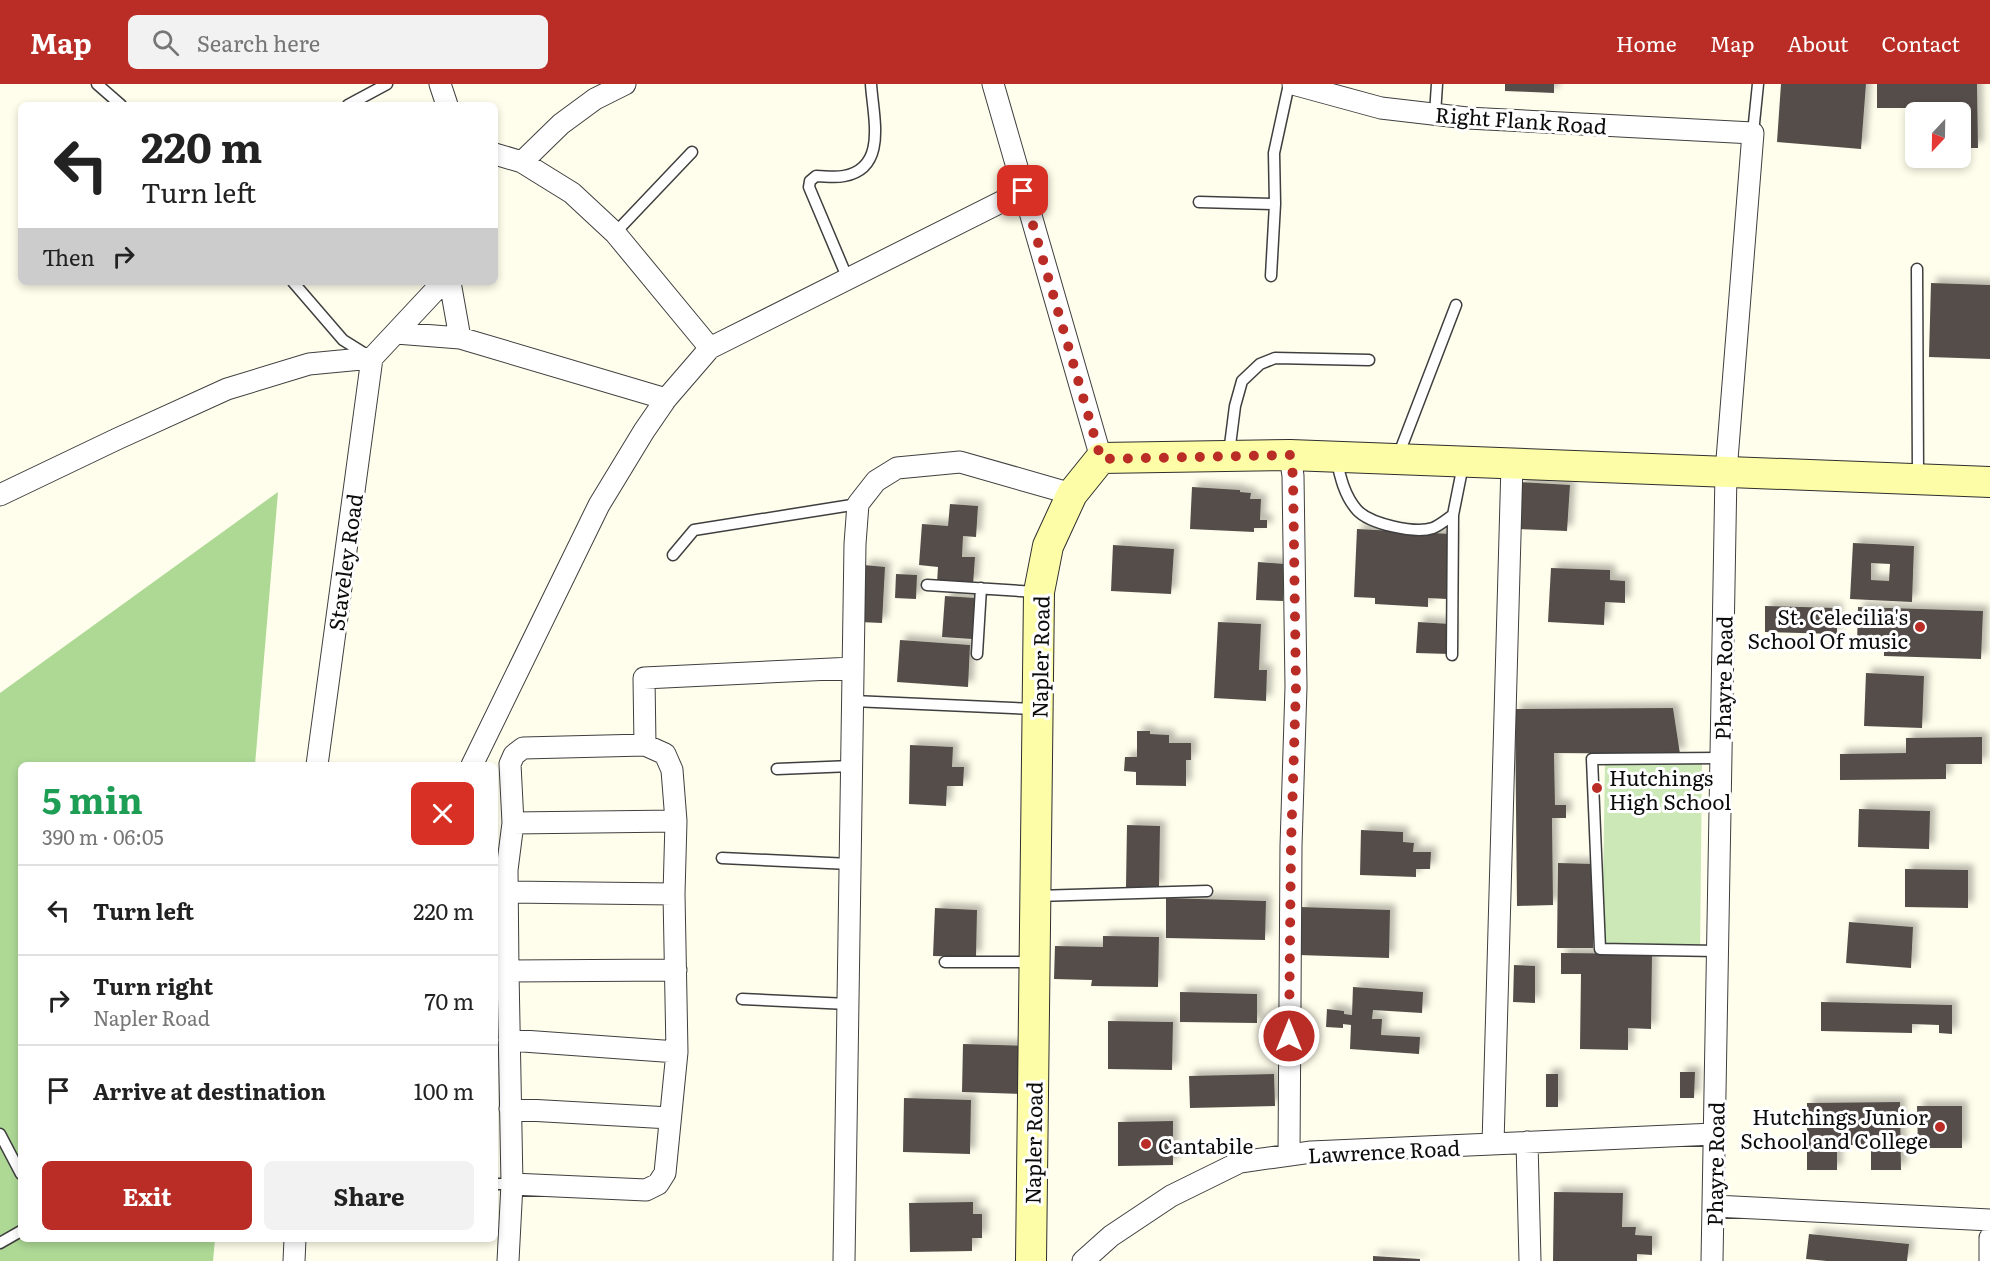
<!DOCTYPE html>
<meta charset="utf-8">
<style>
:root{--surface:#fff;--page:#f2f2f2;--text:#222;--muted:#767676;--line:#e0e0e0;--accent:#ba2d26}
body{margin:0;font-family:Literata,serif;background:var(--page);color:var(--text);height:100vh;display:flex;flex-direction:column;font-size:22px;white-space:nowrap}
*{box-sizing:border-box;margin:0}
p{font-size:20px;color:var(--muted)}
.icon{flex:none;width:33px;height:33px;fill:none;stroke:currentColor;stroke-width:2;stroke-linecap:round;stroke-linejoin:round}
.map{position:relative;flex:1;overflow:hidden}
.panel{position:absolute;left:18px;top:678px;width:480px;height:480px;display:flex;flex-direction:column;background:var(--surface);border-radius:9px;box-shadow:0 3px 9px #0003}
.panel>*{flex:none}
.banner{position:absolute;left:18px;top:18px;width:480px;height:183px;border-radius:9px;box-shadow:0 3px 9px #0003;background:#fff;color:var(--text);overflow:hidden}
.needle{width:39px;rotate:202deg}
.buttons{position:absolute;left:1905px;top:18px;display:grid;gap:12px}
.buttons a{display:grid;place-items:center;width:66px;height:66px;border-radius:9px;background:var(--surface);box-shadow:0 3px 9px #0003;font-size:30px}
.pin{position:absolute;display:grid;place-items:center;width:51px;height:51px;color:#fff;margin:-26px;border-radius:12px;box-shadow:0 3px 9px #0006}
.me{position:absolute;width:66px;margin:-33px;rotate:0deg;stroke-linejoin:round;filter:drop-shadow(0 0 4px #0008)}
.turn{display:flex;align-items:center;gap:21px;height:126px;padding:0 24px;font-size:27px}
.turn .icon{width:78px;height:78px;stroke-width:2.5}
.turn b{display:block;font-size:42px;line-height:51px}
.then{display:flex;align-items:center;height:57px;padding:0 24px;background:#0003;gap:12px;font-size:22px}
.round{display:grid;place-items:center;flex:none;width:63px;height:63px;border-radius:9px;background:var(--page)}
.summary{display:flex;align-items:center;justify-content:space-between;height:102px;padding:0 24px}
h1{font-size:36px;font-weight:700;line-height:45px;color:#1e9e55}
.primary-button{display:flex;gap:12px;margin-top:auto;padding:12px 24px}
.primary-button a{flex:1;height:69px;border-radius:9px;background:var(--accent);color:#fff;font-size:24px;font-weight:700;line-height:69px;text-align:center}
.primary-button a+a{background:var(--page);color:var(--text)}
ul{padding:0;list-style:none}
li{display:flex;align-items:center;gap:18px;height:90px;padding:0 24px;border-top:2px solid var(--line)}
li div{flex:1}
li b{display:block;font-size:22px}
li em{font-style:normal}
header{display:flex;align-items:center;gap:36px;box-sizing:border-box;height:84px;padding:0 30px;background:var(--accent);color:#fff}
header strong{font-size:28px}
nav{display:flex;gap:33px;margin-inline-start:auto;font-size:21px}
.search{width:420px;height:54px;background:var(--page);display:flex;align-items:center;gap:15px;box-sizing:border-box;padding:0 21px;border-radius:9px;color:var(--muted);font-size:22px}
.map>svg:first-child{display:block}
.green{fill:#cbe8b6}
.forest{fill:#add995}
.building{fill:#544e49;fill-rule:evenodd;filter:url(#shadow)}
.lines{fill:none;stroke-linecap:round;stroke-linejoin:round}
.lane-casing{stroke:#3f3f3f;stroke-width:13}
.street-casing{stroke:#3f3f3f;stroke-width:23}
.secondary-casing{stroke:#2e2e2e;stroke-width:32}
.lane{stroke:#fff;stroke-width:10}
.street{stroke:#fff;stroke-width:21}
.secondary{stroke:#fefda7;stroke-width:30}
.route{stroke:#ba2d26;stroke-width:10;stroke-dasharray:0 18}
.poi-dot{fill:#ba2d26;stroke:#fff;stroke-width:2}
.labels{text-anchor:middle;dominant-baseline:central;stroke-width:6;stroke-linejoin:round;paint-order:stroke}
.street-label{font-size:21px;fill:#0c0c0c;stroke:#fff}
.poi-label{font-size:21px;fill:#0c0c0c;stroke:#fff;text-anchor:end}
</style>
<header>
<strong>Map</strong>
<div class="search"><svg class="icon" aria-label="search" viewBox="0 0 24 24"><circle cx="10" cy="10" r="6"/><path d="M15 15l6 6"/></svg>Search here</div>
<nav><a>Home</a><a>Map</a><a>About</a><a>Contact</a></nav>
</header>
<div class="map">
<svg width="1990" height="1177" viewBox="0 0 1990 1177">
<defs>
<filter id="shadow"><feDropShadow dx="5.5" dy="-5.5" stdDeviation="3" flood-color="#0004"/></filter>
</defs>
<rect width="100%" height="100%" fill="#fffdeb"/>
<path class="green" d="M1605,679L1702,680L1700,868L1602,867Z"/>
<path class="forest" d="M278,408L255,681H21V1155H215L213,1177H0V609Z"/>
<path class="building" d="M1505,0H1554V9L1505,7Z
M1781,0H1866L1861,65L1777,58Z
M1877,0H1977L1978,64H1960V28H1926V24H1877Z
M1931,199L1990,201V275L1929,273Z
M1519,398L1570,401L1567,447L1517,445Z
M1192,403L1240,406V408L1251,409L1250,415H1261L1260,436H1267V444H1254V448L1190,445Z
M950,420L978,422L976,453L963,452L962,473H975L973,501L937,499L938,483L919,481L922,440L948,442Z
M1357,445L1451,450L1447,515L1428,514V523L1375,520V514L1354,513Z
M1853,459L1914,462L1912,518L1850,515ZM1871,479L1890,480L1889,497L1871,496Z
M1113,461L1174,465L1171,510L1111,507Z
M1258,478L1285,480L1283,517L1256,516Z
M864,481L885,483L882,539L860,538Z
M1551,484L1610,486V496L1625,497V519L1605,518L1604,541L1548,538Z
M896,490L917,491L916,515L895,514Z
M945,512L975,514L972,555L942,553Z
M1765,522L1837,524V550L1765,548Z
M1858,523L1983,527L1981,575L1884,572V560L1857,559Z
M1218,538L1261,540L1259,586H1267L1266,617L1214,614Z
M1418,538L1450,540L1449,570L1416,569Z
M900,556L970,561L968,603L897,598Z
M1866,589L1924,592L1922,644L1864,642Z
M1673,624L1680,670L1554,669L1555,721H1566V734H1552L1553,821L1517,822L1515,625Z
M1137,647H1150V650L1169,651V659H1191V676H1186V702L1136,701V688L1124,687L1125,673H1137Z
M1982,653V680H1946V695L1840,696V670L1906,669V654Z
M910,661L953,663L952,683H964L963,702H947L946,722L909,720Z
M1859,725L1930,727L1929,765L1858,763Z
M1127,741L1160,742L1159,804L1126,803Z
M1361,746L1403,748V758L1414,759L1413,768H1431L1430,785H1416V793L1360,791Z
M1558,779L1594,780L1593,864H1557Z
M1905,785L1968,786V824L1905,823Z
M1166,814L1266,817L1265,856L1166,854Z
M1300,823L1390,826L1389,874L1299,871Z
M935,824L977,826L976,873L933,872Z
M1849,838L1913,843L1911,884L1846,879Z
M1103,852L1159,853L1158,903L1091,902L1092,896L1054,895L1055,862L1103,863Z
M1561,869L1652,870L1651,945L1628,944V966L1580,965L1581,890H1561Z
M1514,881L1535,882V919L1513,918Z
M1353,903L1423,908L1422,929L1373,926L1372,935H1382L1381,951L1420,953L1419,970L1350,965L1351,941L1343,940V944L1326,943L1327,925L1344,927V930L1352,931Z
M1180,908L1257,910V939L1180,938Z
M1821,918L1952,921V950L1939,949V941L1912,940V949L1821,947Z
M1108,937L1173,938L1172,986L1108,985Z
M963,960L1029,962L1027,1010L962,1008Z
M1680,988H1695L1694,1014H1680Z
M1274,990L1275,1022L1190,1024L1189,992Z
M1546,990H1558V1023H1546Z
M904,1014L971,1016L970,1070L903,1068Z
M1900,1018L1901,1086H1871V1061H1837V1086H1807V1019Z
M1917,1022H1962V1064H1918Z
M1173,1037V1081L1118,1082V1038Z
M1554,1108L1623,1109L1622,1143H1636L1635,1151L1652,1152V1171L1637,1170V1177H1553Z
M973,1118V1130H982V1154H972V1167L910,1168L909,1119Z
M1809,1150L1909,1160L1907,1177H1827L1806,1175Z
M1373,1172L1420,1175V1177H1373Z"/>
<g class="lines">
<defs>
<path id="lane" d="M97,0L121,21
M348,21L387,0
M1435,30L1437,0
M1753,49L1758,0
M1199,118L1275,120
M615,149L692,68
M1917,185L1918,392
M1271,192L1275,120L1274,69L1289,0
M847,193L809,103L810,97L816,92C825,92 834,94 844,92C888,84 873,33 871,0
M293,198L343,256L367,271
M1229,369L1235,322L1242,297L1260,280L1275,274L1369,276
M1398,372L1456,221
M1336,374C1340,392 1344,411 1357,426C1370,440 1415,450 1433,444C1440,441 1447,435 1453,431
M673,471L694,446L858,420
M927,501L1036,508
M977,570L981,504
M1452,571L1453,431L1463,381
M853,617L1035,625
M777,685L852,682
M722,774L850,780
M1036,812L1207,807
M1717,867L1600,865L1592,675L1721,674
M945,878H1031
M742,915L848,920
M0,1050L21,1090
M495,1100H512
M0,1159L21,1147"/>
<path id="street" d="M440,0L447,21
M993,0L1101,374
M1293,0L1381,24L1467,34L1753,49L1726,388L1712,1177
M495,70L522,78L572,109L615,149L710,264
M522,78L561,40L595,15L625,0
M450,198L460,254
M396,249L460,254L666,315
M0,411L117,355L227,305L309,280L372,274L443,198
M645,661L644,594L853,584
M317,681L372,274
M472,681L599,421L644,347L666,315L710,264L1023,107
M513,739L676,737
M508,808L674,810
M508,887L676,886
M509,956L677,968
M510,1025L670,1034
M1527,1058L1530,1177
M1493,1060L1512,380
M1289,1071L1291,762L1296,603L1293,392L1290,371
M1714,1122L1990,1136
M294,1177L295,1155
M508,1177L512,1100L508,887L507,786L513,739L510,680L514,671L523,664L645,661L665,670L672,686L676,737L674,810L677,968L665,1089L658,1100L646,1106L512,1100
M844,1177L855,460L858,420L876,397L897,384L960,378L1072,410
M1083,1177L1111,1152L1171,1112L1240,1078L1311,1068L1714,1050
M1990,1177V1154"/>
<path id="secondary" d="M1031,1177L1039,508L1048,462L1072,410L1101,374L1290,371L1990,398"/>
</defs>
<use href="#lane" class="lane-casing"/>
<use href="#street" class="street-casing"/>
<use href="#secondary" class="secondary-casing"/>
<use href="#lane" class="lane"/>
<use href="#street" class="street"/>
<use href="#secondary" class="secondary"/>
</g>
<g class="lines">
<path class="route" d="M1023,107L1101,375L1290,371L1293,392L1296,603L1291,762L1289,952"/>
</g>
<g class="poi-dot">
<circle cx="1920" cy="543" r="6"/>
<circle cx="1597" cy="704" r="6"/>
<circle cx="1940" cy="1043" r="6"/>
<circle cx="1146" cy="1060" r="6"/>
</g>
<g class="labels">
<g class="street-label">
<text transform="translate(1521 35) rotate(4)">Right Flank Road</text>
<text transform="translate(344 478) rotate(-82)">Staveley Road</text>
<text transform="translate(1039 573) rotate(-89)">Napler Road</text>
<text transform="translate(1722 594) rotate(-89)">Phayre Road</text>
<text transform="translate(1032 1059) rotate(-89)">Napler Road</text>
<text transform="translate(1384 1066) rotate(-3)">Lawrence Road</text>
<text transform="translate(1714 1080) rotate(-89)">Phayre Road</text>
</g>
<g class="poi-label">
<text x="1908" y="531">St. Celecilia's<tspan x="1908" dy="24">School Of music</tspan></text>
<text x="1609" y="692" text-anchor="start">Hutchings<tspan x="1609" dy="24">High School</tspan></text>
<text x="1928" y="1031">Hutchings Junior<tspan x="1928" dy="24">School and College</tspan></text>
<text x="1158" y="1060" text-anchor="start">Cantabile</text>
</g>
</g>
</svg>
<div class="buttons">
<a><svg class="needle" viewBox="-14 -14 28 28"><path d="M0-13l5 13h-10z" fill="#e53935"/><path d="M0 13l5-13h-10z" fill="#767676"/></svg></a>
</div>
<div class="pin" style="left:1023px;top:107px;background:#d93025"><svg class="icon" aria-label="arrive" viewBox="0 0 24 24"><path d="M6 21V4h12l-3 4 3 4H6"/></svg></div>
<svg class="me" style="left:1289px;top:952px" viewBox="-20 -20 40 40"><circle r="17" fill="#ba2d26" stroke="#fff" stroke-width="3"/><path d="M0-11L8 9 0 5-8 9z" fill="#fff"/></svg>
<div class="banner">
<div class="turn"><svg class="icon" aria-label="left" viewBox="0 0 24 24"><path d="M17 20v-9H6M10 6l-5 5 5 5"/></svg><div><b>220 m</b>Turn left</div></div>
<div class="then">Then<svg class="icon" aria-label="right" viewBox="0 0 24 24"><path d="M7 20v-9h11M14 6l5 5-5 5"/></svg></div>
</div>
<section class="panel">
<div class="summary"><div><h1>5 min</h1><p>390 m · 06:05</p></div><a class="round" style="background:#d93025;color:#fff"><svg class="icon" aria-label="close" viewBox="0 0 24 24"><path d="M6 6l12 12M18 6L6 18"/></svg></a></div>
<ul>
<li><svg class="icon" aria-label="left" viewBox="0 0 24 24"><path d="M17 20v-9H6M10 6l-5 5 5 5"/></svg><div><b>Turn left</b></div><em>220 m</em></li>
<li><svg class="icon" aria-label="right" viewBox="0 0 24 24"><path d="M7 20v-9h11M14 6l5 5-5 5"/></svg><div><b>Turn right</b><p>Napler Road</p></div><em>70 m</em></li>
<li><svg class="icon" aria-label="arrive" viewBox="0 0 24 24"><path d="M6 21V4h12l-3 4 3 4H6"/></svg><div><b>Arrive at destination</b></div><em>100 m</em></li>
</ul>
<div class="primary-button"><a>Exit</a><a>Share</a></div>
</section>
</div>
